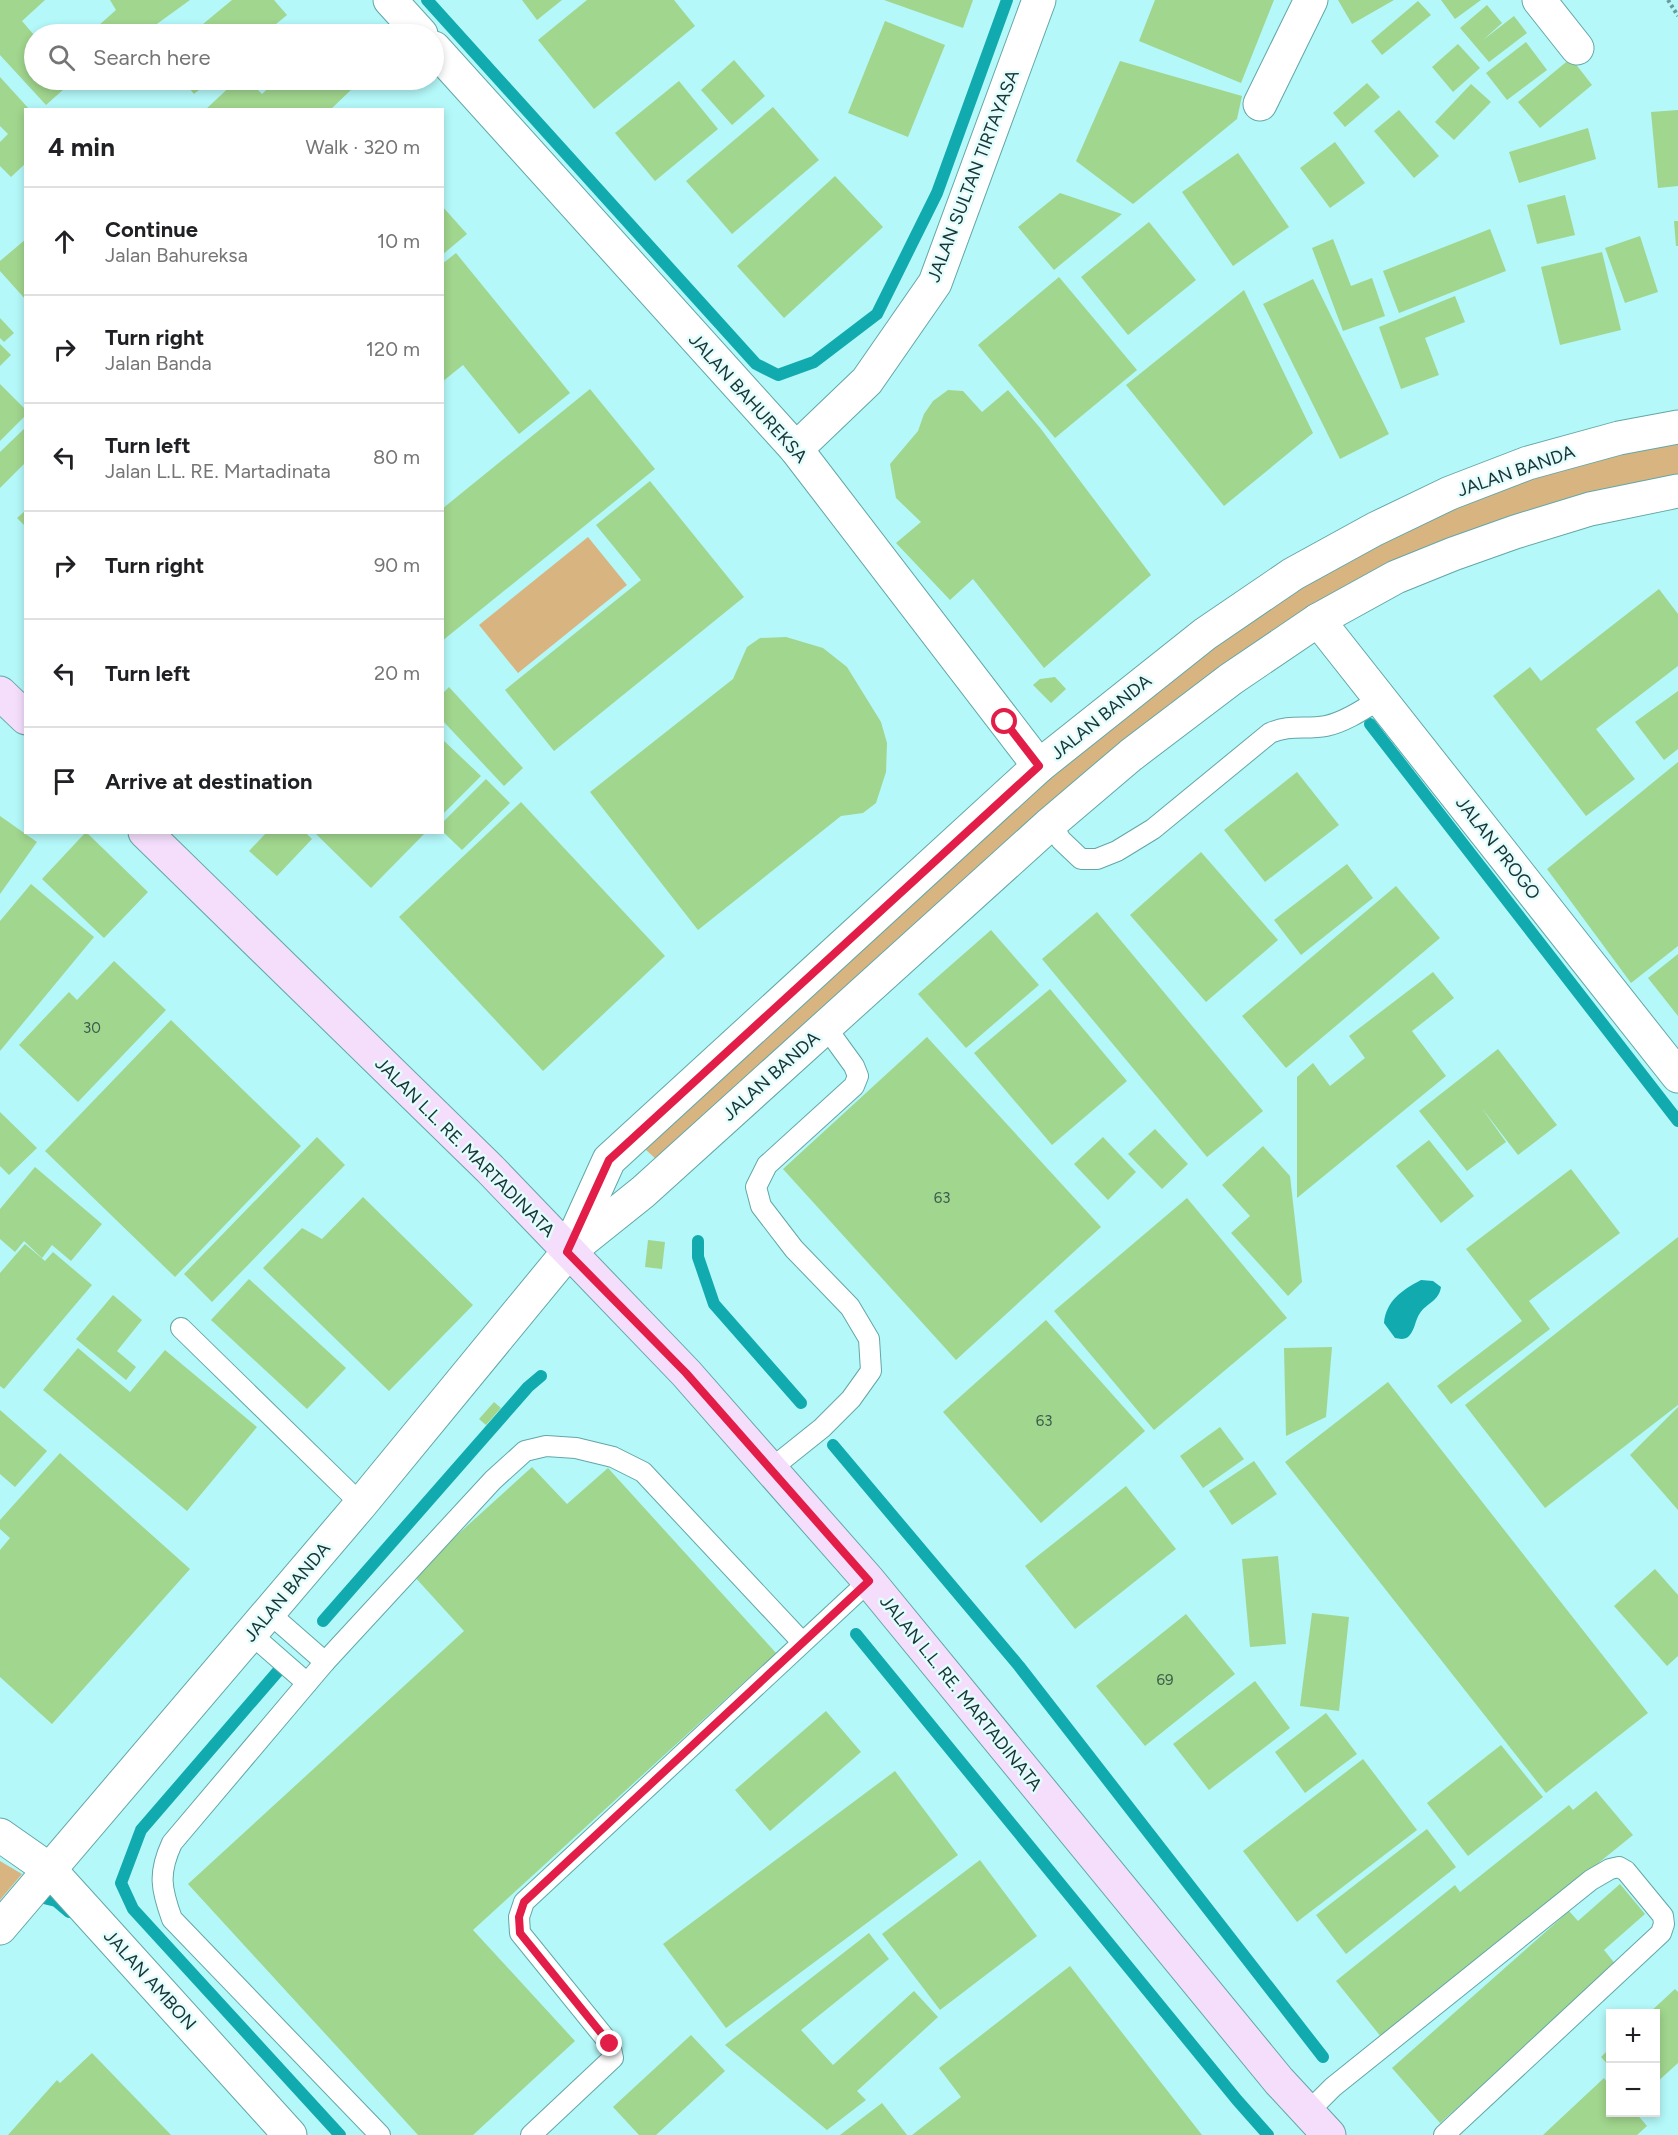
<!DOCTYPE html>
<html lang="en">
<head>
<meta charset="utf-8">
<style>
	body { margin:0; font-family:Figtree,sans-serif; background:#f2f2f2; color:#202124 }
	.controls { position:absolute; right:18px; bottom:18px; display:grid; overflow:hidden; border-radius:0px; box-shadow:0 3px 9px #0003 }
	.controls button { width:54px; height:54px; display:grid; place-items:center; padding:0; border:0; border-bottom:2px solid #e0e0e0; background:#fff; color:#202124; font:30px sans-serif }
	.stop { position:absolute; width:18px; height:18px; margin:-14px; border:4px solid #e11d48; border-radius:50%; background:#fff }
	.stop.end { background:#e11d48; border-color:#fff; box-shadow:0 2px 6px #0008 }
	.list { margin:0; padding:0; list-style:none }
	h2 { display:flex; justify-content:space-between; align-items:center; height:78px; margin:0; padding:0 24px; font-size:26px }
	h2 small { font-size:20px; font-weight:400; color:#757577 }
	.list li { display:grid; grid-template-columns:39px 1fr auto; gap:18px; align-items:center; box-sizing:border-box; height:108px; padding:0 24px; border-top:2px solid #e0e0e0 }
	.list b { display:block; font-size:22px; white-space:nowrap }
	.list p { margin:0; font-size:20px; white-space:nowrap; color:#757577 }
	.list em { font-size:20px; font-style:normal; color:#757577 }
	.icon { flex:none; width:33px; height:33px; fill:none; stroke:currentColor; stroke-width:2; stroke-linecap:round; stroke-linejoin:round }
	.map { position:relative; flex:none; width:1678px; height:2135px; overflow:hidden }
	.search { position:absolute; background:#fff; box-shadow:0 3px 9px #0003; left:24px; top:24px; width:420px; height:66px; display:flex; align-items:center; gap:15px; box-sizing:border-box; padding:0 21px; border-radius:33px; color:#757577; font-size:22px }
	.panel { position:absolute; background:#fff; box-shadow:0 3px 9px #0003; left:24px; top:108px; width:420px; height:726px; border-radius:0px }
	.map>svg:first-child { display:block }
	.green { fill:#d8b580 }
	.water { fill:#11aaae }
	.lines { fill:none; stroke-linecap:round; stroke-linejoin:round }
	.stream { stroke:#11aaae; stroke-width:12 }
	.building { fill:#a1d68e }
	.service-casing { stroke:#64a6a7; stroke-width:22 }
	.minor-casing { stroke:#64a6a7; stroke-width:35 }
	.tertiary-casing { stroke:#64a6a7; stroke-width:35 }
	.secondary-casing { stroke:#64a6a7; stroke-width:35 }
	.path { stroke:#699a9b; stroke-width:4; stroke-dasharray:3 3; stroke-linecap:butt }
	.service { stroke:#fff; stroke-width:20 }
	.minor { stroke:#fff; stroke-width:33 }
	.tertiary { stroke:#fff; stroke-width:33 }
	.secondary { stroke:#f4defc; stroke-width:33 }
	.route { stroke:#e11d48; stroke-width:8 }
	.labels { text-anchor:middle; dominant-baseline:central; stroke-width:5; stroke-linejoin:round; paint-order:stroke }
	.number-label { font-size:15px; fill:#3a5c4a }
	.street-label { font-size:18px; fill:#173334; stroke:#e3fdfd }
</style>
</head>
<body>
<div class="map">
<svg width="1678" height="2135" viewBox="0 0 1678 2135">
	<rect width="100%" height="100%" fill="#b4f8f9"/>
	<g class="green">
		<polygon points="1678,442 1678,477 1299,619 658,1161 645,1149 1059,762 1282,594 1376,539 1491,489 1583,463"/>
		<polygon points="588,537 627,585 518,673 479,625"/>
		<polygon points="0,1861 22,1874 0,1900"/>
	</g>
	<path class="water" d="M1421 1280 1433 1281 1441 1287C1439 1301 1427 1303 1420 1313 1415 1320 1415 1330 1409 1336 1405 1340 1400 1339 1395 1338L1384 1323C1386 1301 1402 1290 1421 1280Z"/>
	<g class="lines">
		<g class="stream">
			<polyline points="427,0 756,364 778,375 814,362 877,314 937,193 1007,0"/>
			<polyline points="1370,724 1678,1121"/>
			<polyline points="698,1241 698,1257 714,1304 801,1403"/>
			<polyline points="833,1445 1019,1666 1323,2057"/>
			<polyline points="323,1621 528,1387 541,1376"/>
			<polyline points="856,1634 1237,2100 1268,2135"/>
			<polyline points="279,1670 141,1830 121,1883 133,1909 340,2135"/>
			<polyline points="34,1904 40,1897 56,1901 69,1912"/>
		</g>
	</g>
	<g class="building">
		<polygon points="0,0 45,0 22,21 34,35 34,80 74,80 46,105 0,55"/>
		<polygon points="110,0 190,0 143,34 89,34 116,10"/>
		<polygon points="232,0 274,0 287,15 264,34 191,34"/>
		<polygon points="522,0 562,0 537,20"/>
		<polygon points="587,0 674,0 695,26 594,109 538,40"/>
		<polygon points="884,0 973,0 963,28"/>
		<polygon points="1155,0 1274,0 1241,83 1139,41"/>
		<polygon points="1338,0 1394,0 1352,24"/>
		<polygon points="1441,0 1481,0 1455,19"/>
		<polygon points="1418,1 1431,15 1382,55 1371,41"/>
		<polygon points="1487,5 1502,23 1483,40 1514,16 1527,33 1489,62 1460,28"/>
		<polygon points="885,21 945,45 908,137 848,113"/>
		<polygon points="1526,42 1547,70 1507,100 1486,73"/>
		<polygon points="1458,44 1480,68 1453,92 1432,67"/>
		<polygon points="1571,58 1592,85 1540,128 1518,102"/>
		<polygon points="734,60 765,96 732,125 701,90"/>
		<polygon points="1120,61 1242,96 1237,119 1133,204 1076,161"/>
		<polygon points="0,77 30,110 26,110 26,163 11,177 0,166 0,142 8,134 0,126"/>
		<polygon points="182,80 211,80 194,94"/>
		<polygon points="237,80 248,80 262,94 277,80 348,80 355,86 330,110 205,110"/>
		<polygon points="679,81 718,129 655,181 615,133"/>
		<polygon points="1367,83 1380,97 1345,127 1333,113"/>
		<polygon points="1471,84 1491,102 1454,140 1435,122"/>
		<polygon points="773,107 819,160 732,234 686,181"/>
		<polygon points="1399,110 1439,156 1414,178 1374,131"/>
		<polygon points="1678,110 1678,186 1658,188 1651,112"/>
		<polygon points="1588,128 1596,159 1519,183 1509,152"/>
		<polygon points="1335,142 1365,183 1330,208 1300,168"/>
		<polygon points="1238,153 1289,227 1233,266 1182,192"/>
		<polygon points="835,176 883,227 784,318 737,266"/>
		<polygon points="1060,193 1122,214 1054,270 1018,227"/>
		<polygon points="1565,195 1575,235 1537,244 1527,205"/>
		<polygon points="442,206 467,234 442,255"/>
		<polygon points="1674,221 1678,221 1678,246 1676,246"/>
		<polygon points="1149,222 1196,280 1128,335 1081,277"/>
		<polygon points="1490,229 1506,271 1399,313 1383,271"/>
		<polygon points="1640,236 1658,292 1625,303 1605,248"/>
		<polygon points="26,239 26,300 0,271 0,261"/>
		<polygon points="1333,239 1351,286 1372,278 1385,316 1343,331 1312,248"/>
		<polygon points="1602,252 1621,330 1560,345 1541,267"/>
		<polygon points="456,253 570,393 519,434 463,365 442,382 442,264"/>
		<polygon points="1059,277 1137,370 1055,438 978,345"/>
		<polygon points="1313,279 1389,434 1340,459 1263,304"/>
		<polygon points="1244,290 1313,433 1224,506 1126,385"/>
		<polygon points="1455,296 1465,322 1425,338 1439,375 1401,389 1379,327"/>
		<polygon points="0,318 14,333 4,342 0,338"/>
		<polygon points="0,344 11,355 0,366"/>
		<polygon points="0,384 26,410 26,415 0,441"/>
		<polygon points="590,389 655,469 442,641 442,509"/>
		<polygon points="948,390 963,391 982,412 1008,390 1041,429 1151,575 1044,668 973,579 950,600 896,543 921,522 896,498 890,464 918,431 924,414 933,401"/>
		<polygon points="26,427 26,462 0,488 0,452"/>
		<polygon points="650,481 744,597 554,751 505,690 641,580 596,525"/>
		<polygon points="26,510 26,527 17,518"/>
		<polygon points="1659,589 1678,614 1678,666 1596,729 1635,779 1586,816 1493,696 1530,667 1541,681"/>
		<polygon points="786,637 823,648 847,667 881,722 887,743 886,772 876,803 863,813 841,816 698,930 590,792 733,679 747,647 760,638"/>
		<polygon points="1055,677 1066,689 1051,703 1033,685 1040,679"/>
		<polygon points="449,687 523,768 504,786 442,720 442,694"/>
		<polygon points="1678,691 1678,749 1664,760 1635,722"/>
		<polygon points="442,739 481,776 442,815"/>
		<polygon points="1678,762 1678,946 1631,983 1547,869"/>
		<polygon points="1297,772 1339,825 1265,882 1224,830"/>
		<polygon points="486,779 510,803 462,850 442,831 442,823"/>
		<polygon points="521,802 665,956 543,1071 399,917"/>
		<polygon points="0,816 37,842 0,894"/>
		<polygon points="86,832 148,892 104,938 42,879"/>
		<polygon points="267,832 305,832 312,839 277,876 249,851"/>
		<polygon points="318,832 426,832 371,888 316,834"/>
		<polygon points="1201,852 1278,940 1206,1002 1130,915"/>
		<polygon points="1347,864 1373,898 1301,955 1274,920"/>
		<polygon points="31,884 94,937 0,1051 0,921"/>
		<polygon points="1396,886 1440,938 1286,1068 1242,1016"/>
		<polygon points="1097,912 1263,1111 1207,1157 1042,959"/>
		<polygon points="991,930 1039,985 966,1048 918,994"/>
		<polygon points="1678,954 1678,1016 1648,978"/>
		<polygon points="114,961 166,1010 78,1102 19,1045 69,992 77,1000"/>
		<polygon points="1433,972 1454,998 1412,1031 1446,1076 1297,1198 1297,1077 1313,1063 1330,1086 1365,1058 1349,1036"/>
		<polygon points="1050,989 1127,1081 1052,1145 974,1053"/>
		<polygon points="171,1020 301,1146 175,1277 45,1151"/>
		<polygon points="927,1037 1101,1227 956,1360 783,1169"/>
		<polygon points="1498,1049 1557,1125 1518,1155 1481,1107 1506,1142 1467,1171 1419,1111"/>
		<polygon points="0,1112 37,1148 9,1175 0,1166"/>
		<polygon points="1155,1129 1188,1164 1162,1189 1128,1154"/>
		<polygon points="317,1137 345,1165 212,1302 184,1274"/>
		<polygon points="1103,1137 1136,1172 1108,1200 1074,1164"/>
		<polygon points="1429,1140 1474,1196 1441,1223 1396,1166"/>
		<polygon points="1263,1146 1290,1176 1302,1282 1288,1296 1231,1233 1250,1216 1222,1185"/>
		<polygon points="35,1167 102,1224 71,1261 52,1245 42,1258 24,1241 15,1252 0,1239 0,1209"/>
		<polygon points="1571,1169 1620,1233 1529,1301 1550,1329 1451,1404 1437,1386 1522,1321 1466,1249"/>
		<polygon points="363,1197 473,1305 389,1391 263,1268 302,1228 322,1239"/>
		<polygon points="1187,1198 1287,1318 1154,1430 1054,1311"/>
		<polygon points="1678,1237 1678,1405 1545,1508 1465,1405"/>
		<polygon points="648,1240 665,1242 662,1269 645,1267"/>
		<polygon points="25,1244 45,1261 53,1252 92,1285 4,1389 0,1386 0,1273"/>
		<polygon points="249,1279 346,1368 307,1409 211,1320"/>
		<polygon points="113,1295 142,1320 117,1351 136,1367 126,1380 76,1339"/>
		<polygon points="1046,1320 1145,1431 1041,1523 943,1412"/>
		<polygon points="1332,1347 1326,1417 1286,1436 1284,1348"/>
		<polygon points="78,1348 130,1392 165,1350 257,1427 187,1511 43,1390"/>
		<polygon points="1388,1382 1648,1713 1546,1793 1285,1462"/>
		<polygon points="494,1402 501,1408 486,1425 479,1419"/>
		<polygon points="1678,1407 1678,1510 1630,1455"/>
		<polygon points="0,1410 47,1451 15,1487 0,1474"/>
		<polygon points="1220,1427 1244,1459 1203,1488 1180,1456"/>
		<polygon points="60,1453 190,1569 52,1724 0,1677 0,1550 10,1538 0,1529 0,1520"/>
		<polygon points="1254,1461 1277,1494 1232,1525 1209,1491"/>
		<polygon points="532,1467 567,1504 608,1468 776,1653 473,1930 575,2041 473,2135 418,2135 188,1884 464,1631 413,1575"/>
		<polygon points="1126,1486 1176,1549 1075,1629 1025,1566"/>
		<polygon points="1278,1556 1286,1644 1250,1647 1242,1559"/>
		<polygon points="1655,1569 1678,1595 1678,1656 1667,1666 1614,1606"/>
		<polygon points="1312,1613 1349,1617 1339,1711 1300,1706"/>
		<polygon points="1186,1614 1235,1674 1145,1746 1096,1686"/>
		<polygon points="1255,1681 1290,1728 1209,1790 1173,1744"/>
		<polygon points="826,1711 861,1752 770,1831 735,1790"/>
		<polygon points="1326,1713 1357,1754 1305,1793 1275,1752"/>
		<polygon points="1501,1745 1543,1797 1468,1856 1427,1803"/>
		<polygon points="1363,1759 1417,1830 1297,1922 1243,1851"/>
		<polygon points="895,1771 958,1855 726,2028 663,1944"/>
		<polygon points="1596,1791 1633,1835 1382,2038 1336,1981 1455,1885 1460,1892 1569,1805 1573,1810"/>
		<polygon points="1427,1829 1456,1867 1346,1954 1316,1915"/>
		<polygon points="980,1860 1037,1936 940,2010 882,1934"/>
		<polygon points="1620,1884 1645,1914 1604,1950 1617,1966 1440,2123 1392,2068 1569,1911 1578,1921"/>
		<polygon points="869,1933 889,1959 801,2030 833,2065 914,1991 938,2017 857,2091 866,2100 827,2130 725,2045"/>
		<polygon points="1070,1966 1202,2135 912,2135 961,2097 939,2068"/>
		<polygon points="1675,1989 1678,1992 1678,2063 1656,2083 1656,2014 1648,2014"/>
		<polygon points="691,2035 725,2071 656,2135 639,2135 613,2107"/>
		<polygon points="1610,2048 1610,2067 1601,2057"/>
		<polygon points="92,2053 171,2135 8,2135 57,2080 60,2083"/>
		<polygon points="1604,2078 1610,2086 1610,2112 1635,2112 1647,2126 1637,2135 1543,2135"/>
		<polygon points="882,2103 907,2135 840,2135"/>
	</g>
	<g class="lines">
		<defs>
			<g id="service">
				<path d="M1051 823 1061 840 1081 859H1097L1117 851 1153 829 1270 733C1290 724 1306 730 1326 726 1345 722 1364 709 1380 699"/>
				<polyline points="181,1328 361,1504"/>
				<polyline points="772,1468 822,1428 851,1399 871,1371 869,1339 850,1307 794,1249 761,1206 756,1187 767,1165 854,1086 858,1076 854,1066 825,1026"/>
				<polyline points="269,1613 325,1662"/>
				<polyline points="251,1634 307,1683"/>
				<polyline points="1308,2112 1333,2087 1591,1880 1610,1869 1619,1867 1626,1871 1663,1916 1664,1924 1661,1933 1444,2135"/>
				<path d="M380 2135 172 1919C161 1889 158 1873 172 1843L325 1662 493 1480 525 1451 546 1446 576 1448 613 1457 643 1472 802 1642"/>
				<polyline points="531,2135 613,2058 610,2044 520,1933 519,1917 524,1902 869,1581"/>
			</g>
			<g id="minor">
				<polyline points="1539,0 1577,48"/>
				<polyline points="1260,104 1311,0"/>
				<polyline points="1318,620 1678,1076"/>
			</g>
			<g id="tertiary">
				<polyline points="390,0 421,34"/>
				<polyline points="434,48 796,449 1039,766"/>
				<polyline points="796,449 867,381 935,283 1039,0"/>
				<polyline points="570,1246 609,1160 1039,766 1205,634 1293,574 1375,529 1450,493 1528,463 1619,438 1678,427"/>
				<polyline points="0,1835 50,1870 290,2135"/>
				<polyline points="0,1928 361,1504 568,1252 643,1192 1051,823 1131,755 1231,679 1318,620 1396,577 1453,554 1515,532 1590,509 1678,491"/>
			</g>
			<g id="secondary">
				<polyline points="0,693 26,718"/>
				<polyline points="145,832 490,1169 686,1373 869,1581 1279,2081 1329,2135"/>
			</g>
		</defs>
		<use href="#service" class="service-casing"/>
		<use href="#minor" class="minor-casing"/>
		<use href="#tertiary" class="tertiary-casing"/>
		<use href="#secondary" class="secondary-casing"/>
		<polyline class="path" points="1668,0 1678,16"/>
		<use href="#service" class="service"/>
		<use href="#minor" class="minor"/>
		<use href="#tertiary" class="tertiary"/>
		<use href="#secondary" class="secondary"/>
	</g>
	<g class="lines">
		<polyline class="route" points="610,2044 520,1933 519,1917 524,1902 869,1581 686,1373 567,1252 609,1160 1039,766 1005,722"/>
	</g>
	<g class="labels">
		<g class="number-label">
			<text x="92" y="1028">30</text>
			<text x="942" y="1198">63</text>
			<text x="1044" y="1421">63</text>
			<text x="1165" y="1680">69</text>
		</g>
		<g class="street-label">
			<text transform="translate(973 176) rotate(-69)">JALAN SULTAN TIRTAYASA</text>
			<text transform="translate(748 398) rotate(48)">JALAN BAHUREKSA</text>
			<text transform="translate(1516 471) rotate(-19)">JALAN BANDA</text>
			<text transform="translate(1101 717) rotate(-39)">JALAN BANDA</text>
			<text transform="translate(1498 848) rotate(52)">JALAN PROGO</text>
			<text transform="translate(771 1076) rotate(-42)">JALAN BANDA</text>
			<text transform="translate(465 1147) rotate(45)">JALAN L.L. RE. MARTADINATA</text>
			<text transform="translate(287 1592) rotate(-50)">JALAN BANDA</text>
			<text transform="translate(961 1693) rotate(51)">JALAN L.L. RE. MARTADINATA</text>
			<text transform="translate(150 1980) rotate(48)">JALAN AMBON</text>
		</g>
	</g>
</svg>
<div class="controls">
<button>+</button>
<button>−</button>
</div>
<div class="stop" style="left:1005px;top:722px"></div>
<div class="stop end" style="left:610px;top:2044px"></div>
<div class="search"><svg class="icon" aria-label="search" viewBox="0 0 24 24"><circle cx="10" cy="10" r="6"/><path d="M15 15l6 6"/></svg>Search here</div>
<section class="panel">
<h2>4 min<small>Walk · 320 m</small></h2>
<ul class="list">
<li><svg class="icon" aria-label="ahead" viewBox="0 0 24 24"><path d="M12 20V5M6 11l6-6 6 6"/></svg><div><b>Continue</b><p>Jalan Bahureksa</p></div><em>10 m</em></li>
<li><svg class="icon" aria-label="right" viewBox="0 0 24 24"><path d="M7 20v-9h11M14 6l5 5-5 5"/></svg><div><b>Turn right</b><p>Jalan Banda</p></div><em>120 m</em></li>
<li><svg class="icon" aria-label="left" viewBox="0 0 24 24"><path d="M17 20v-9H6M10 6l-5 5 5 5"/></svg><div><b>Turn left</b><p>Jalan L.L. RE. Martadinata</p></div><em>80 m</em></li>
<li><svg class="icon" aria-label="right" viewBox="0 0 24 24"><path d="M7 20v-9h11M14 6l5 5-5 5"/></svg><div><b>Turn right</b></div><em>90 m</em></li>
<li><svg class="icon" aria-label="left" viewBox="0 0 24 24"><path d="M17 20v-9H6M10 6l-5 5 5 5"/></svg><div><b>Turn left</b></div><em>20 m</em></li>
<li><svg class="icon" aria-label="arrive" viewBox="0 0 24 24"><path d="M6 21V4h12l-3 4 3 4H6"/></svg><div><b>Arrive at destination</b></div></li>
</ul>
</section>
</div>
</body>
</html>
